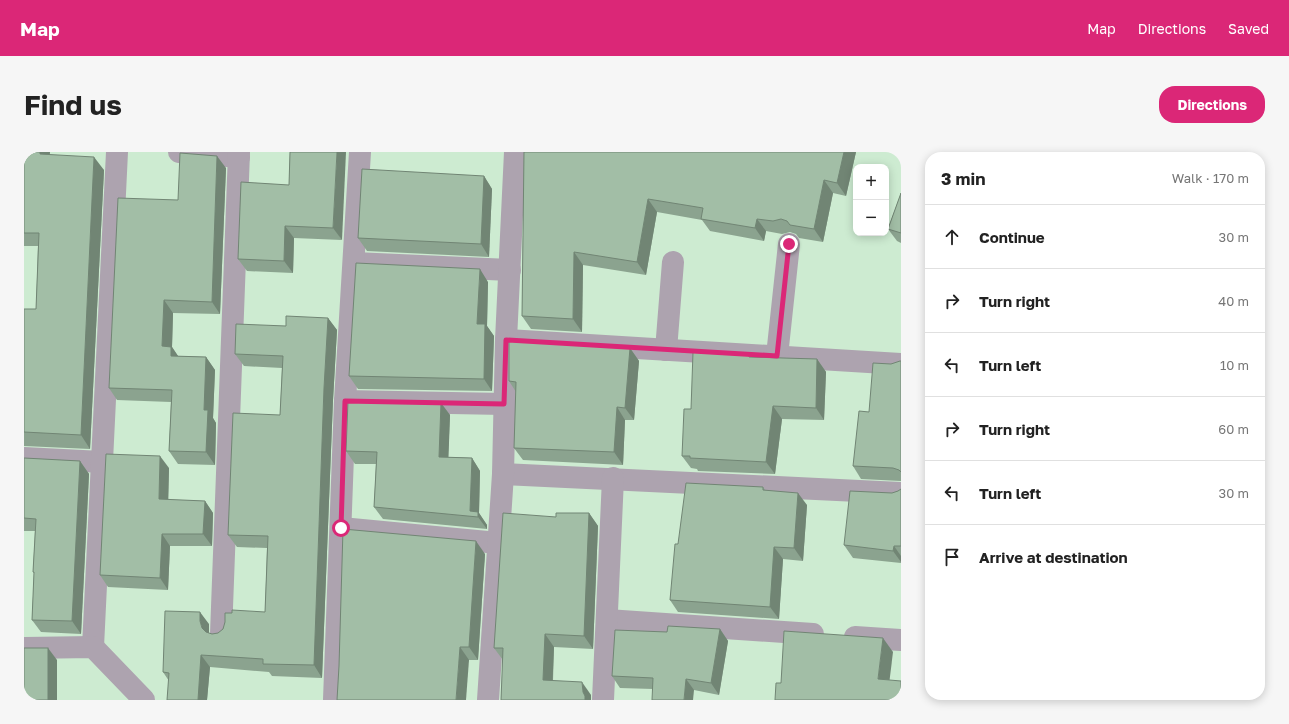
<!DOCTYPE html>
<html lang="en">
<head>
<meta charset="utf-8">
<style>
	body { margin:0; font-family:"Golos Text",sans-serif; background:#f6f6f6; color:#222 }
	.controls { position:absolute; right:12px; top:12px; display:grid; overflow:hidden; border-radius:8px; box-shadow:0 2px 10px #0003 }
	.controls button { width:36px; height:36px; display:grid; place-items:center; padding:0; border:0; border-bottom:1px solid #e0e0e0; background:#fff; color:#222; font:20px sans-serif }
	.stop { position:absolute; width:12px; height:12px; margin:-9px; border:3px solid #db2777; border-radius:50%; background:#fff }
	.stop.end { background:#db2777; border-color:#fff; box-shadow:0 1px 4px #0008 }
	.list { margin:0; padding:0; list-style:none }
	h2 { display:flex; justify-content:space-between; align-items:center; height:52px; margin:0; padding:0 16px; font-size:17px }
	h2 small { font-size:13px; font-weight:400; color:#767676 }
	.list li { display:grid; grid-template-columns:26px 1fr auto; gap:12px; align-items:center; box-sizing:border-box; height:64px; padding:0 16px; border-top:1px solid #e0e0e0 }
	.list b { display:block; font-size:15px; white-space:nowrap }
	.list em { font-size:13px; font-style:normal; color:#767676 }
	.icon { flex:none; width:22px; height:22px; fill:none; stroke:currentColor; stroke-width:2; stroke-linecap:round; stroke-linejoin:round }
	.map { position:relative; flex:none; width:877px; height:548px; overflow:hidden; border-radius:16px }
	header { display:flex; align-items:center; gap:24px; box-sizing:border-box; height:56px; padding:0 20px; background:#db2777; color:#fff }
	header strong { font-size:19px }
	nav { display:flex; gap:22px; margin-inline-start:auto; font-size:14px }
	.intro { display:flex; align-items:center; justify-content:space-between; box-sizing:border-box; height:96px; padding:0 24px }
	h1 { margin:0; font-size:28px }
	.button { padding:10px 18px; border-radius:16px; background:#db2777; color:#fff; font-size:14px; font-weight:700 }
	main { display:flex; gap:24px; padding:0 24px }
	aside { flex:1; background:#fff; border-radius:16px; box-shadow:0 2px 10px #0003 }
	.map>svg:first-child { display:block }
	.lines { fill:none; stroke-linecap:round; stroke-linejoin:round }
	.minor { stroke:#ada3af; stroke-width:22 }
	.wall { fill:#8ba38f }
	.shaded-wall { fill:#718574 }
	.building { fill:#a2bea6; stroke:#718574 }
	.route { stroke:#db2777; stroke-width:5 }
</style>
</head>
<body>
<header>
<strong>Map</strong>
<nav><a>Map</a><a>Directions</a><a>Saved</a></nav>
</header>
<div class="intro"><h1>Find us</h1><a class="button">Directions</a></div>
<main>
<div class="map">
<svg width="877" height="548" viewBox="0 0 877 548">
	<rect width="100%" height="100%" fill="#cdebd1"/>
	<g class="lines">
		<g class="minor">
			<polyline points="155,0 215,5"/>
			<polyline points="330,111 486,118"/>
			<polyline points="482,188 877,212"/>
			<polyline points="642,198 649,110"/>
			<polyline points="753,204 765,92"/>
			<polyline points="321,249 480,252"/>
			<polyline points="0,306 78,310"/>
			<polyline points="479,322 877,341"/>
			<polyline points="317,376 474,391"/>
			<polyline points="583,468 789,482"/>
			<polyline points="197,482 215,0"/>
			<polyline points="831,485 877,488"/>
			<polyline points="69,495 93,0"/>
			<polyline points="0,496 69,495 120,548"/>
			<polyline points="310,548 321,249 336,0"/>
			<polyline points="464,548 479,322 482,188 491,0"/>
			<polyline points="579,548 589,326"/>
		</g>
	</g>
	<g class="wall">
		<polygon points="0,0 26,3 80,18 66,297 0,294 0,157 12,157 14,94 0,94"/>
		<polygon points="266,0 318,88 270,86 269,121 223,119 214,107 265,33"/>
		<polygon points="500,0 832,0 822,44 809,41 799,90 775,86 772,82 766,80 758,82 742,79 740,89 686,79 678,68 633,60 622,123 559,113 558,180 507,177 498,164"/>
		<polygon points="202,16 196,162 149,161 148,195 154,204 182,205 191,218 189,266 192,271 191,313 154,312 145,299 147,250 93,248 85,236 154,48"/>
		<polygon points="460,24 468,37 465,105 343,99 334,86"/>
		<polygon points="877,41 877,91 873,89 864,77"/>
		<polygon points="464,130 463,174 470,184 468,239 334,237 325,224"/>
		<polygon points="304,166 313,178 309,248 298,526 248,524 245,520 186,515 183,548 143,548 145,529 139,520 185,472 185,481 188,482 194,481 241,460 243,396 213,395 204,383 256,263 258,216 220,214 211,202 262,174"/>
		<polygon points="606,196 615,209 610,268 601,268 599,313 499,308 490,296 492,240 485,229"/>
		<polygon points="725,203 726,205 793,207 802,220 800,268 758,267 751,322 674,319 673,317 667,316 658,304 667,257"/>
		<polygon points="877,209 877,329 837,327 829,314 867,212"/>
		<polygon points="417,251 426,263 424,305 448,306 456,319 455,361 463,373 463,377 359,367 350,355 352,312 331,312 322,299"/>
		<polygon points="0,306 56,309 65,322 57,482 17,480 8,468 10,421 9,420 11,379 0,379"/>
		<polygon points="145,316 144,348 181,349 189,361 188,394 146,394 144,438 84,435 76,423"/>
		<polygon points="739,335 741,338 783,353 779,409 759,407 755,467 654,460 646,448 654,392"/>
		<polygon points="877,337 877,411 829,406 820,393 868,341 874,339"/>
		<polygon points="565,361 574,374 569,497 530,495 529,529 567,543 567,548 477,548 479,508 470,496 532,365"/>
		<polygon points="461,402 454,508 445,508 313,548"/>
		<polygon points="696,477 704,489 695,543 670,538 629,537 596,536 588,524 643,480"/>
	</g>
	<g class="shaded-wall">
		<polygon points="16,0 26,0 25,16 16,2"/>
		<polygon points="313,0 322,0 318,88 309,76"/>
		<polygon points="820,0 832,0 822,44 813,31"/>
		<polygon points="193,4 202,16 196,162 188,150"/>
		<polygon points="70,5 80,18 66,297 57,283"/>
		<polygon points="460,24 468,37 465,105 457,92"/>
		<polygon points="800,28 809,41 799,90 790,77"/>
		<polygon points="624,47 633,60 622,123 613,110"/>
		<polygon points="733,67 742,79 740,89 731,76"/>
		<polygon points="261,74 270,86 269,121 260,109"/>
		<polygon points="550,100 559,113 558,180 549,167"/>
		<polygon points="456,117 464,130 463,174 470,184 468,239 460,227 453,172"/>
		<polygon points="140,148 149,161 148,195 156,207 147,207 138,194"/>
		<polygon points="304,166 313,178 309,248 298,526 290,513 300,236"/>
		<polygon points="606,196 615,209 610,268 601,256"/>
		<polygon points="182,205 191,218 189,266 192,271 191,313 182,300 180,258"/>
		<polygon points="793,207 802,220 800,268 792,256"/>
		<polygon points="417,251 426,263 424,318 415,305"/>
		<polygon points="749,254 758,267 751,322 742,310"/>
		<polygon points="593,255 601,268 599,313 590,300"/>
		<polygon points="136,304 145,316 144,360 135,347"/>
		<polygon points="448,306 456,319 455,361 463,373 463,377 454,365 446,359"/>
		<polygon points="56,309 65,322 57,482 48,469"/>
		<polygon points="774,341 783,353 779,409 770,396"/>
		<polygon points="181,349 189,361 188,394 179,382"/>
		<polygon points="565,361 574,374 569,497 560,484"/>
		<polygon points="138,382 146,394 144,438 136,426"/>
		<polygon points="452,389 461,402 454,508 445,495"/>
		<polygon points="870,394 877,404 877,410 869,399"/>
		<polygon points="750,395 759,407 755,467 746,455"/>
		<polygon points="176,460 185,472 185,482 186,488 178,476 176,469"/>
		<polygon points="696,477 704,489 695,543 687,531"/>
		<polygon points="521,482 530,495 528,542 519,528"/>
		<polygon points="859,486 869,500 864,541 854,527"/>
		<polygon points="436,495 445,508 442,548 432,548"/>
		<polygon points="24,496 33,508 33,548 24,548"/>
		<polygon points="177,503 186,515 183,548 174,548"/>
		<polygon points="662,527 670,538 669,548 660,548"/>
		<polygon points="558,530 567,543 567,548 561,548 559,540"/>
	</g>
	<g class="building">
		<polygon points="0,0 16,0 16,2 70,5 57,283 0,280 0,157 12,157 15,81 0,81"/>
		<polygon points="266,0 313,0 309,76 261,74 260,109 214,107 217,30 265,33"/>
		<polygon points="500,0 820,0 813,31 800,28 790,77 766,73 763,69 757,67 749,69 733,67 731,76 677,67 679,56 624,47 613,110 550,100 549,167 498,164"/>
		<polygon points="156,1 193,4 188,150 140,148 138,194 147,195 147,204 182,205 180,258 184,258 182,300 145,299 148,238 85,236 94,46 154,48"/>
		<polygon points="338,17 460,24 457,92 334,86"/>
		<polygon points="877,41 877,81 864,77"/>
		<polygon points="332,111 456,117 453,172 461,172 460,227 325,224"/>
		<polygon points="262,164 304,166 300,236 290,513 239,512 239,507 177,503 174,548 143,548 145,521 139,520 141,459 176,460 176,469 178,476 182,480 188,482 194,481 199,477 201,470 201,461 208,461 208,458 241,460 244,384 204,383 209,261 256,263 259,204 211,202 212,172 262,174"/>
		<polygon points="485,189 606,196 601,256 593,255 590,300 490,296 492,230 485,229"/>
		<polygon points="669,200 725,203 725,205 793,207 792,256 749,254 742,310 666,306 666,304 658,304 660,257 667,257"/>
		<polygon points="876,209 877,209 877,320 875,318 869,316 829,314 835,259 845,260 849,211 867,212"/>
		<polygon points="324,249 417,251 415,305 448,306 446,359 454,360 454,365 350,355 353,300 322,299"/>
		<polygon points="82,302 136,304 135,347 181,349 179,382 138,382 136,426 76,423"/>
		<polygon points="0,306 56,309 48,469 8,468 10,420 9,420 12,367 0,366"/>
		<polygon points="662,331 739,335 739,338 774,341 770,396 750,395 746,455 646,448 651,392 654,392"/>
		<polygon points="877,337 877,394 870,394 869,399 820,393 826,339 868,341 874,339"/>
		<polygon points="479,361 532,365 532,361 565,361 560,484 521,482 519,528 558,530 559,540 561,544 561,548 477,548 479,496 470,496"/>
		<polygon points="319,377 452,389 445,495 436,495 432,548 313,548 315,514"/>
		<polygon points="644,474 696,477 687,531 662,527 660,548 628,548 629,526 588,524 591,478 643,480"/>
		<polygon points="760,479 859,486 854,527 877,529 877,548 751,548 752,531 757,531"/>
		<rect x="0" y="496" width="24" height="52"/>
	</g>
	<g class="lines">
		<polyline class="route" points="317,376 321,249 480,252 482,188 753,204 765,92"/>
	</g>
</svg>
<div class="controls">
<button>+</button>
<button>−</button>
</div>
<div class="stop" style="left:317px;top:376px"></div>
<div class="stop end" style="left:765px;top:92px"></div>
</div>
<aside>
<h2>3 min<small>Walk · 170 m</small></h2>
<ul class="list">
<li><svg class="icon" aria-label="ahead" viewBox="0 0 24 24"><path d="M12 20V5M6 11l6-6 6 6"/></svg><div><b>Continue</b></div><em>30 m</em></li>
<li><svg class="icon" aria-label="right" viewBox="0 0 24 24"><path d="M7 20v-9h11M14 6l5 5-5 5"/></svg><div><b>Turn right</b></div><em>40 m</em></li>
<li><svg class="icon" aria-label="left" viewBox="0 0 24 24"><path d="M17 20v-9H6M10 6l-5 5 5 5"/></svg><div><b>Turn left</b></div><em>10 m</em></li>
<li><svg class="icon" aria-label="right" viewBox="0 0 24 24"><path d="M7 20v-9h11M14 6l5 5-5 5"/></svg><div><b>Turn right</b></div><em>60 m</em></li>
<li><svg class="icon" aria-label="left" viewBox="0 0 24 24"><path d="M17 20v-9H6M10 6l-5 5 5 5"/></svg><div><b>Turn left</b></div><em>30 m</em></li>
<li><svg class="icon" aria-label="arrive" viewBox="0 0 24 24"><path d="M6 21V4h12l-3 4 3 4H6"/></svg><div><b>Arrive at destination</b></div></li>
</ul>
</aside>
</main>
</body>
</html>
